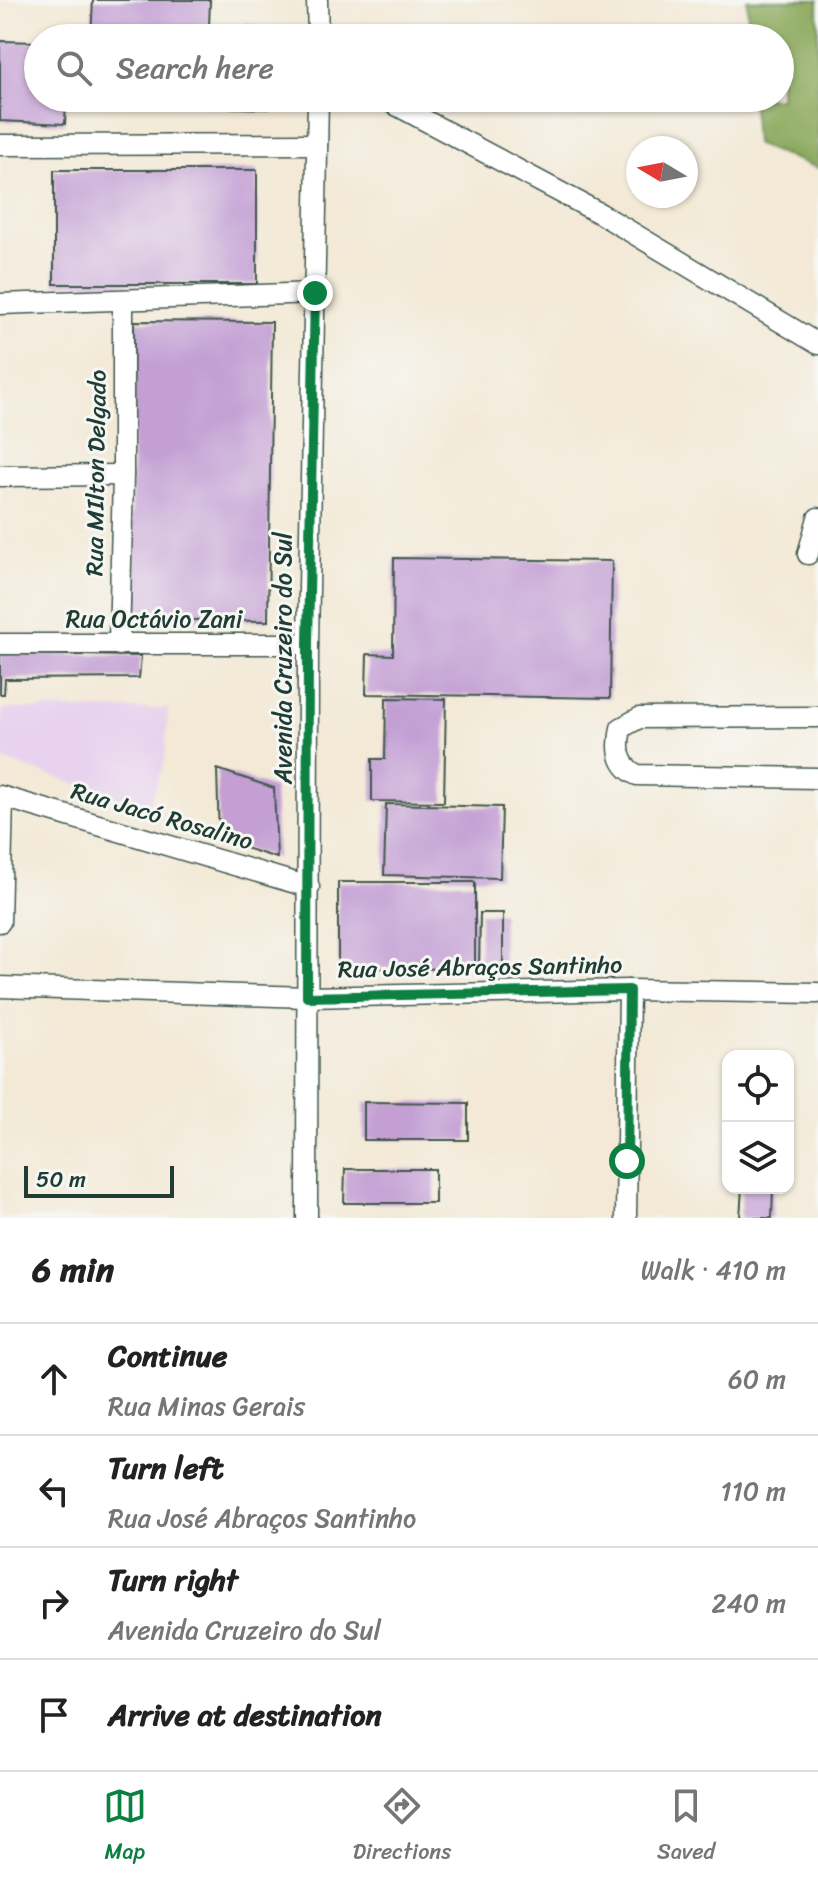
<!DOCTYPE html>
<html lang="en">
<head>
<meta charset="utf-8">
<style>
	body { margin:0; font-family:Sriracha,sans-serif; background:#f2f2f2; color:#222 }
	.controls { position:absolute; right:24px; bottom:24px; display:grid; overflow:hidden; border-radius:16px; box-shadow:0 2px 6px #0004 }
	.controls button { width:72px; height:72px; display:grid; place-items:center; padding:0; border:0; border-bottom:2px solid #e0e0e0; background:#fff; color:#222; font:40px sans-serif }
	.compass { position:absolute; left:626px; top:136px; width:72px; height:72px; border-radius:50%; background:#fff; box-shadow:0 2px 6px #0004; rotate:280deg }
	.scale { position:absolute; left:24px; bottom:20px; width:150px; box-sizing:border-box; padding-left:8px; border:4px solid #1f3d34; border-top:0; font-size:22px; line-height:28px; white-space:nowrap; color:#1f3d34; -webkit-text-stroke:6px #f6f6f2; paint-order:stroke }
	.stop { position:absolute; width:24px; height:24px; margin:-18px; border:6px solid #0b8043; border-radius:50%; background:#fff }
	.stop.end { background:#0b8043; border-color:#fff; box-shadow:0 2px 8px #0008 }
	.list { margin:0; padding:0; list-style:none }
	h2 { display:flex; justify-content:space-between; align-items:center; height:104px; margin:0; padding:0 32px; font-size:34px }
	h2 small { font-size:26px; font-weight:400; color:#767676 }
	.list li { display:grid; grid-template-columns:52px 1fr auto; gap:24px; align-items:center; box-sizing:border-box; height:112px; padding:0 32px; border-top:2px solid #e0e0e0 }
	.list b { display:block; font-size:30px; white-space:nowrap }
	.list p { margin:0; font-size:26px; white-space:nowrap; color:#767676 }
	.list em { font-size:26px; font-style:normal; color:#767676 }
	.icon { flex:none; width:44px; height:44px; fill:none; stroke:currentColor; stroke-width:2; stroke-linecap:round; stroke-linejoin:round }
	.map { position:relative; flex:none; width:818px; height:1218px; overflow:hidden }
	.search { position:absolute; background:#fff; box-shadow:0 2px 6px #0004; left:24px; right:24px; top:24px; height:88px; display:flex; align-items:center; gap:20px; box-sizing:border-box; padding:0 28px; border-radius:44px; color:#767676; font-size:30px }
	.sheet { height:552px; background:#fff }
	nav { display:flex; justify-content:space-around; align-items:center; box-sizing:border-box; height:112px; border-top:2px solid #e0e0e0; background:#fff; font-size:22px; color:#767676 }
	nav a { display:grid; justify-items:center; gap:4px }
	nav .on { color:#0b8043 }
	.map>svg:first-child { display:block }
	.built { fill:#e8d2ee }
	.forest { fill:#8aa85c; stroke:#547248; stroke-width:2 }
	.building { fill:#c39fd4 }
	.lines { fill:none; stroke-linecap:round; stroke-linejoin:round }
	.minor-casing { stroke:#3f574c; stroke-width:23 }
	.minor { stroke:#fff; stroke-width:20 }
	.route { stroke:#0b8043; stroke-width:10 }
	.labels { text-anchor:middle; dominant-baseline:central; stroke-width:6; stroke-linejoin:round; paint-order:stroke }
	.street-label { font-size:24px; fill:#1f3d34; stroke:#f6f6f2 }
</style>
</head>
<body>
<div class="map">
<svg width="818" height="1218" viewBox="0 0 818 1218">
	<rect width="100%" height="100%" fill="#f6f6f2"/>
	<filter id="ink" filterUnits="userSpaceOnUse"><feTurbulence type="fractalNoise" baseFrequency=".0125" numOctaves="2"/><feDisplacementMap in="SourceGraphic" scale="16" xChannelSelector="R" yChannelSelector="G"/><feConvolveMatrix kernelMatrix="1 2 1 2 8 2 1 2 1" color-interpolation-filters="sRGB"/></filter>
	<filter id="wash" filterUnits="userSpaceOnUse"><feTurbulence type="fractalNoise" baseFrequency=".006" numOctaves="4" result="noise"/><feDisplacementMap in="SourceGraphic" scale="32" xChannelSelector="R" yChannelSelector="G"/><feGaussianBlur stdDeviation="1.8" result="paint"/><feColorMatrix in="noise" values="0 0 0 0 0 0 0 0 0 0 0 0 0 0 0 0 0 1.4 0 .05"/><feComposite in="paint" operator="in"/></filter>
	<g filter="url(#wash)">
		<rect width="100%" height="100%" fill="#f3e9d6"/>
		<polygon class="built" points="2,709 168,709 165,760 148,807 0,759"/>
		<polygon class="forest" points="747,0 818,0 818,168 755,144 752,98 780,98 780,38 749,38"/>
		<g id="blocks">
			<g class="building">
				<polygon points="93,0 210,0 209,26 286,29 286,38 91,38"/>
				<polygon points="0,41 38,42 38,98 66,98 65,124 0,121"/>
				<polygon points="206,98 270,98 269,109 206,107"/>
				<rect x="54" y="170" width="203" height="114"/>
				<polygon points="134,321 272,322 268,621 130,619"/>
				<polygon points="394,558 612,561 610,698 366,694 367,654 393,655"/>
				<polygon points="0,654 141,656 139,678 5,679 4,694 0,694"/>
				<polygon points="386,698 446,699 444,802 372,801 372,759 385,759"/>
				<polygon points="217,769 274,788 277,858 219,840"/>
				<polygon points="386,804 502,807 500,878 384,875"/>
				<polygon points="338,882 475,882 475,969 338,968"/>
				<polygon points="480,913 503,913 503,968 479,968"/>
				<polygon points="364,1102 468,1103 468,1140 364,1140"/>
				<polygon points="345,1169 435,1169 435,1203 344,1203"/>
				<polygon points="742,1188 773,1188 772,1218 740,1218"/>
			</g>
		</g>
	</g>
	<g filter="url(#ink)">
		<use href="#blocks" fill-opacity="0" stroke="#3f574c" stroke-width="2"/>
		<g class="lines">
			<defs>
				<g id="minor">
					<polyline points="317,0 318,38"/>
					<polyline points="383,98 601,214 818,344"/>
					<polyline points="0,145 317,144"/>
					<polyline points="0,304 315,293"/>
					<polyline points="0,476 123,475"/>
					<polyline points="808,554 818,518"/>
					<polyline points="0,644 308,644"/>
					<polyline points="119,645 123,475 123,301"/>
					<path d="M818 717 639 718 621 728C617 748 617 765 637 775L818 778"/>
					<polyline points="0,796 309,887"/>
					<polyline points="0,922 3,797"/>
					<polyline points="0,987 307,997 629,990 818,993"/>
					<polyline points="307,1218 308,644 318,98"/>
					<polyline points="626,1218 629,990"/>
				</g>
			</defs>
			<use href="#minor" class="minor-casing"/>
			<use href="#minor" class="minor"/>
		</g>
	</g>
	<g class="lines" filter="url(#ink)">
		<polyline class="route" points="315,293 308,644 307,997 629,990 627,1161"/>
	</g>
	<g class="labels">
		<g class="street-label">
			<text transform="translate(96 473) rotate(-89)">Rua MIlton Delgado</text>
			<text x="154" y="619">Rua Octávio Zani</text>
			<text transform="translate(283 658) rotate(-90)">Avenida Cruzeiro do Sul</text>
			<text transform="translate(162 816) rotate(16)">Rua Jacó Rosalino</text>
			<text transform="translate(480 967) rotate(-1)">Rua José Abraços Santinho</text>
		</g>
	</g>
</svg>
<div class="controls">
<button><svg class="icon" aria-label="locate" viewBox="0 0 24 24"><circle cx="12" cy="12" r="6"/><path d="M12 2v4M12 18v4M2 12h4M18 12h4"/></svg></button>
<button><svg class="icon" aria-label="layers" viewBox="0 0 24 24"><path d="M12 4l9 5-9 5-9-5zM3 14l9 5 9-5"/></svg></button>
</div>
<svg class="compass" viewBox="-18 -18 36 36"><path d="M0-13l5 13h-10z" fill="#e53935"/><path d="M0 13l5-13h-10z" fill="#767676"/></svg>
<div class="scale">50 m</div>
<div class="stop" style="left:627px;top:1161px"></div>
<div class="stop end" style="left:315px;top:293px"></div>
<div class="search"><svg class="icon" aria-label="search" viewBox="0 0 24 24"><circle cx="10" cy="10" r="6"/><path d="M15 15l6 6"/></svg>Search here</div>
</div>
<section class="sheet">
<h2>6 min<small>Walk · 410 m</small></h2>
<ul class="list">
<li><svg class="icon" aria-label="ahead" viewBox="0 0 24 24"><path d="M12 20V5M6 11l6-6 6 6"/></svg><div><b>Continue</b><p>Rua Minas Gerais</p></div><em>60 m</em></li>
<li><svg class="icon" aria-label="left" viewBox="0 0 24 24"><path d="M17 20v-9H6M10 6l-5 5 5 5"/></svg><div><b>Turn left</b><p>Rua José Abraços Santinho</p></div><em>110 m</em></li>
<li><svg class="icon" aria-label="right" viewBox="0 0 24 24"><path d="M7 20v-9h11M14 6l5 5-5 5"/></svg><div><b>Turn right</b><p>Avenida Cruzeiro do Sul</p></div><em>240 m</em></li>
<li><svg class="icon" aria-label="arrive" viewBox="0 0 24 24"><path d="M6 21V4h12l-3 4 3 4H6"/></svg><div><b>Arrive at destination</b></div></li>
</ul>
</section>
<nav>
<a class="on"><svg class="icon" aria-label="map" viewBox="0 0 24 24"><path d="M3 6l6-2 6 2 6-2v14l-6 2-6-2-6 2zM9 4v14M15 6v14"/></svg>Map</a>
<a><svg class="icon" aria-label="directions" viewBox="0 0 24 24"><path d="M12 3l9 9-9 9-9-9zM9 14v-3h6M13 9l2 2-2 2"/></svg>Directions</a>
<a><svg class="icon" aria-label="saved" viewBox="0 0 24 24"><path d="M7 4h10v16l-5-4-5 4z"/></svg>Saved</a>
</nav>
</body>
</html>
